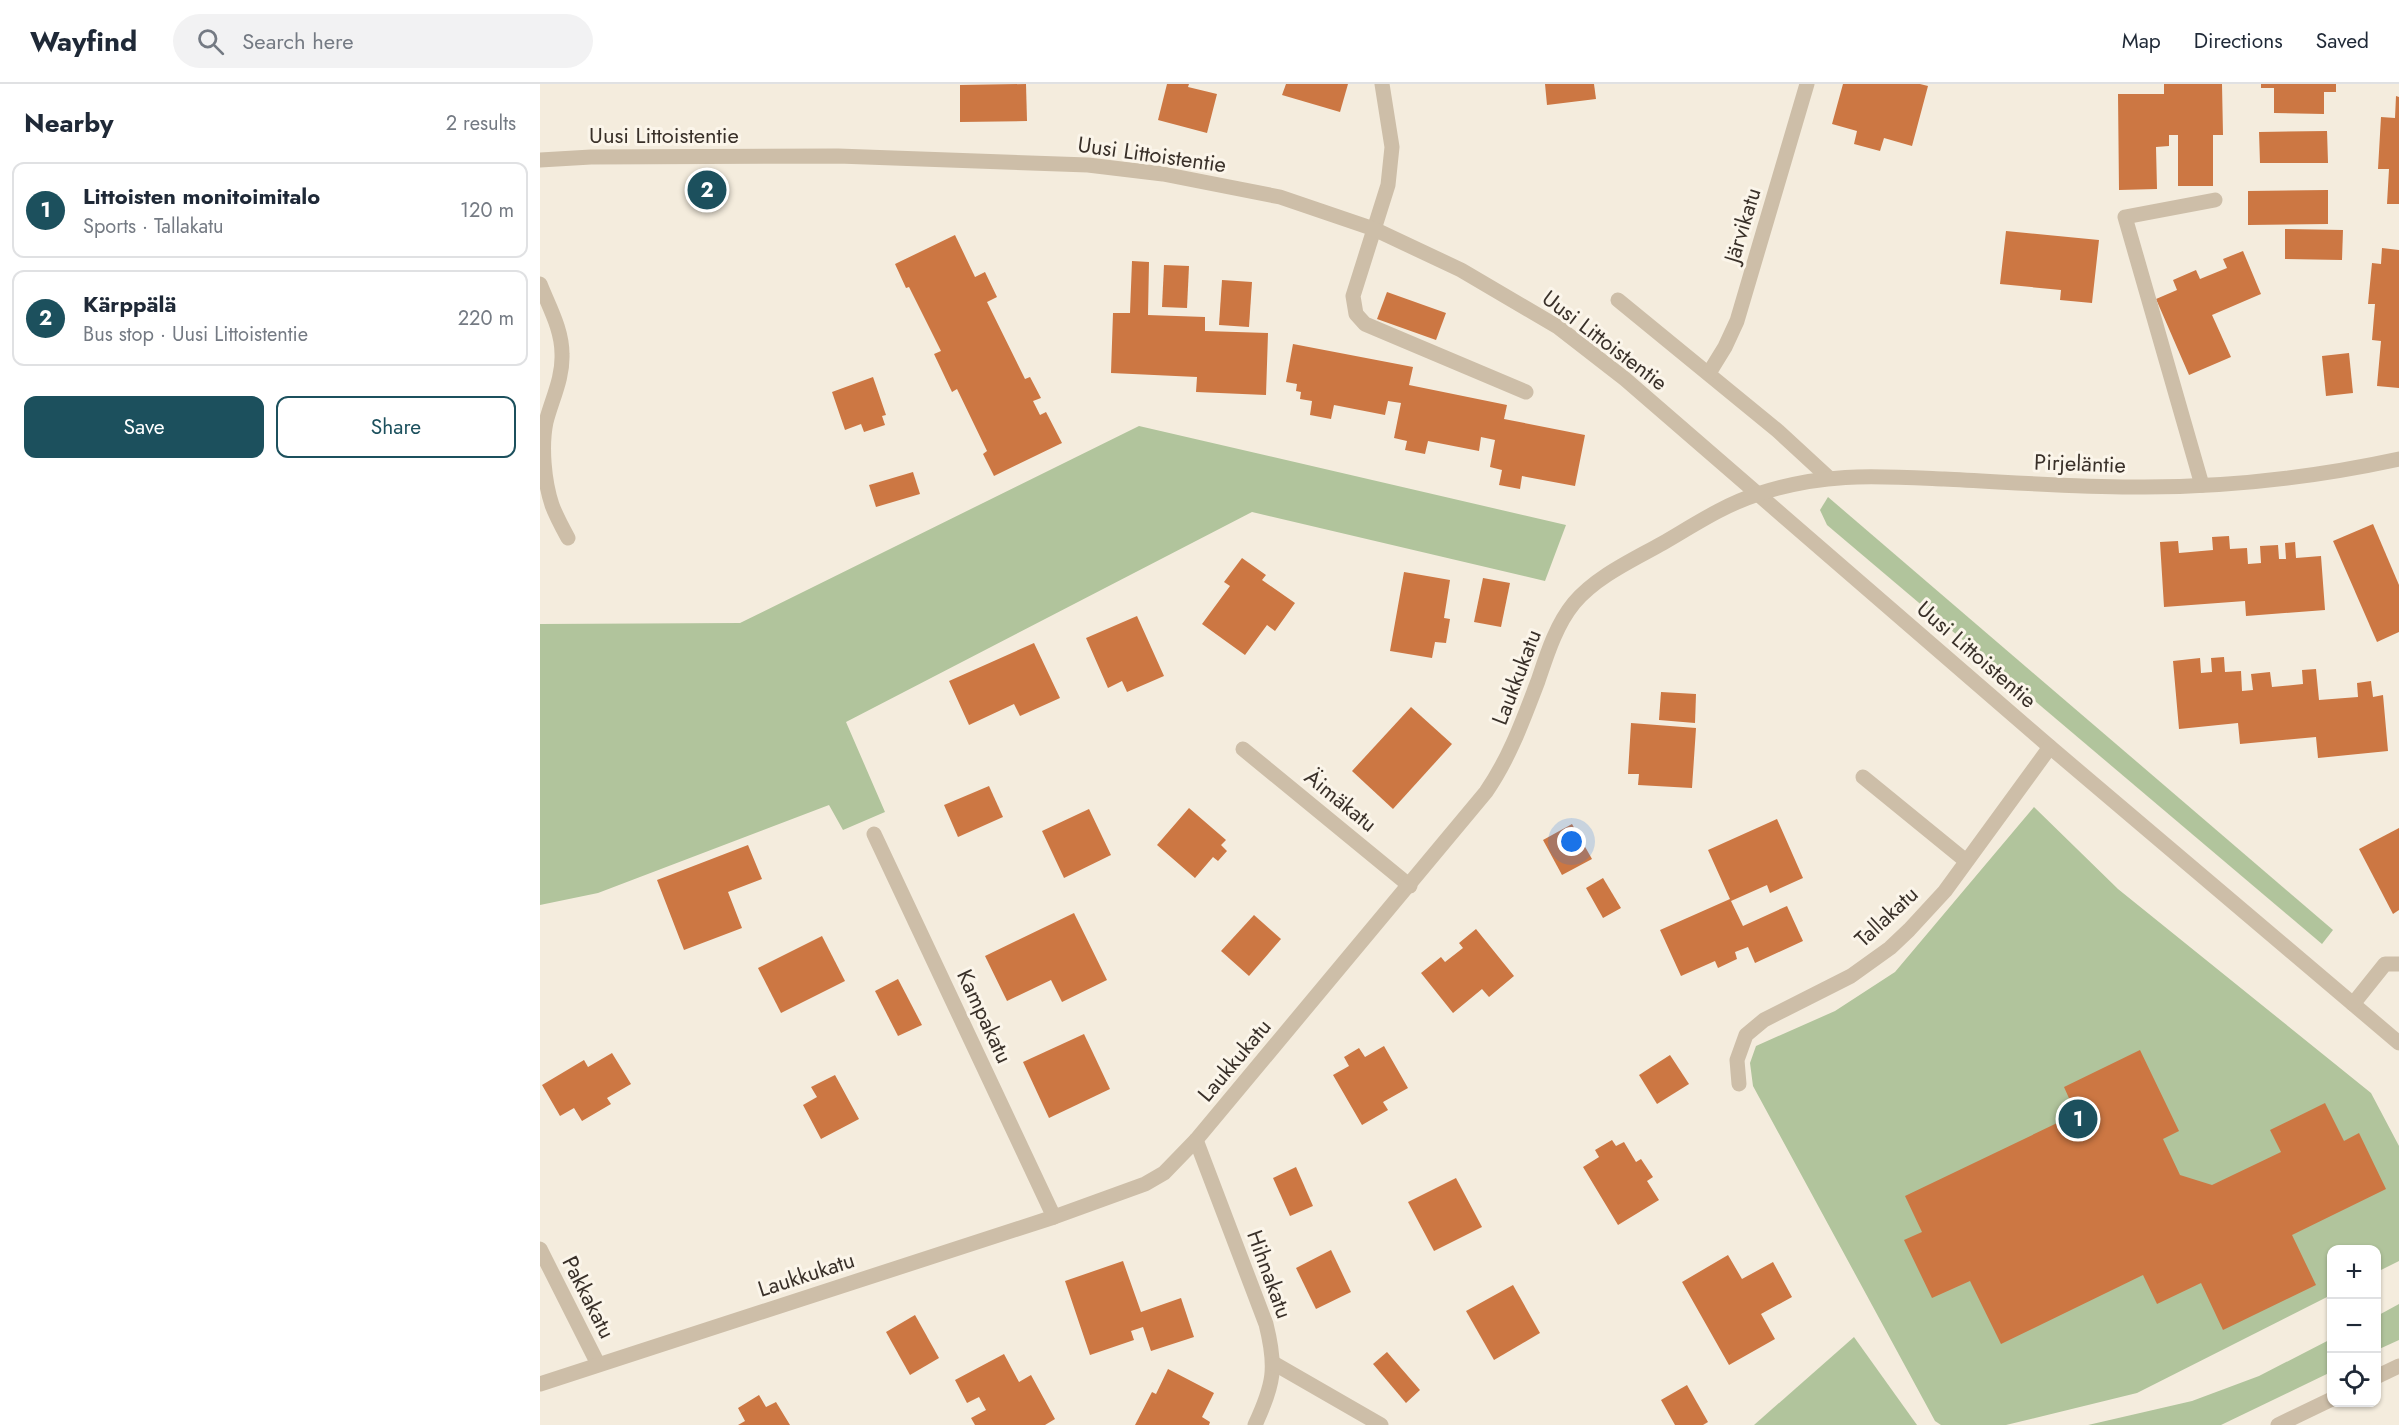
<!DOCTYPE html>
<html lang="en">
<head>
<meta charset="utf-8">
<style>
	body { margin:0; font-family:Jost,sans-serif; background:#f2f2f3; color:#1f2937 }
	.controls { position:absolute; right:18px; bottom:18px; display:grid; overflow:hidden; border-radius:12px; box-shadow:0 2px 4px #0004 }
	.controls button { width:54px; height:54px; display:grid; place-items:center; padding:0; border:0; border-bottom:2px solid #e0e1e3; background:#fff; color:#1f2937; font:30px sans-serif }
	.you { position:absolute; left:1032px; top:758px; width:21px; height:21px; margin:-15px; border:4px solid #fff; border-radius:50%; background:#1a73e8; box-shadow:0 0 0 9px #1a73e833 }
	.badge { display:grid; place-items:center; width:39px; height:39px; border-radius:50%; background:#1c505d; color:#fff; font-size:20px; font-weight:700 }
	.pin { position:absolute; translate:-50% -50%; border:3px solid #fff; box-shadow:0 2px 6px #0006 }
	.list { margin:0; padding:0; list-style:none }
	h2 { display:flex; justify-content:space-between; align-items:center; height:78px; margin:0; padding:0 24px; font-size:26px }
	h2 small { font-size:20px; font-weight:400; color:#747a83 }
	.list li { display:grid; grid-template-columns:39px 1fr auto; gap:18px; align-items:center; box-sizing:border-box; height:96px; margin:0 12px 12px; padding:0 12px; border:2px solid #e0e1e3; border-radius:12px }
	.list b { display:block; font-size:22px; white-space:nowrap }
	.list p { margin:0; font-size:20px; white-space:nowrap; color:#747a83 }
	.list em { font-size:20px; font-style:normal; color:#747a83 }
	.actions { display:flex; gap:12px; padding:18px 24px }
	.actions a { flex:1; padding:14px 0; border:2px solid #1c505d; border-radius:12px; text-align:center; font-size:21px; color:#1c505d }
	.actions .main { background:#1c505d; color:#fff }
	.icon { flex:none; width:33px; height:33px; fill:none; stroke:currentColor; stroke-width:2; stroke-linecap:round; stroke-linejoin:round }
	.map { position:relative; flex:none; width:1859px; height:1341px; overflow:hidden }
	header { display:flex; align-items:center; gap:36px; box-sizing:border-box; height:84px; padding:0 30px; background:#fff; border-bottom:2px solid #e0e1e3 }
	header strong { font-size:28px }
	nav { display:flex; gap:33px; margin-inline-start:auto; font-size:21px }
	.search { width:420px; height:54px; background:#f2f2f3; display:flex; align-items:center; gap:15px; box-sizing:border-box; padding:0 21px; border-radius:33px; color:#747a83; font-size:22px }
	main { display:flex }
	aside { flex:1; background:#fff }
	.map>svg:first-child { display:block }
	.green { fill:#b1c49c }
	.building { fill:#cc7743 }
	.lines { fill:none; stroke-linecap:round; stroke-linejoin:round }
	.minor { stroke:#cdbea8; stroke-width:15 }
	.labels { text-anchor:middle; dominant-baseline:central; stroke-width:6; stroke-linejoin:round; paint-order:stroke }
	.street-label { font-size:22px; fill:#393029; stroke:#fbf5ea }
</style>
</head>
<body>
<header>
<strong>Wayfind</strong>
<div class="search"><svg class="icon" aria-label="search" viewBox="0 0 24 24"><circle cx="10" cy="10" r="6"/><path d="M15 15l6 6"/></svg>Search here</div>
<nav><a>Map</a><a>Directions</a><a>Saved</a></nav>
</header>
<main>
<aside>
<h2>Nearby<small>2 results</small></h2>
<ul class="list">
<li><span class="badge">1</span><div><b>Littoisten monitoimitalo</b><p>Sports · Tallakatu</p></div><em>120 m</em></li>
<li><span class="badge">2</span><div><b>Kärppälä</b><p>Bus stop · Uusi Littoistentie</p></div><em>220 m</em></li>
</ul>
<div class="actions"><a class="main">Save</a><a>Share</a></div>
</aside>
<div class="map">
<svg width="1859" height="1341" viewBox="0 0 1859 1341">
	<rect width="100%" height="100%" fill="#f4ecdd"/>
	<g class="green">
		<polygon points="599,342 1026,441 1005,497 712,428 306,638 345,728 303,746 289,721 58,809 0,821 0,540 200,539"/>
		<polygon points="1288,413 1793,846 1782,860 1287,441 1280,426"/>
		<polygon points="1494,723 1578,805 1831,1009 1859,1062 1859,1177 1837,1188 1836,1166 1792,1166 1791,1211 1597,1309 1466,1341 1401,1341 1395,1337 1213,1002 1210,979 1216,962 1295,927 1355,888"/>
		<polygon points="1859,1220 1859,1256 1837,1266 1837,1232"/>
		<polygon points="1314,1253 1377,1341 1214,1341"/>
		<polygon points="1791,1255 1791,1288 1681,1341 1548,1341 1652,1317 1719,1292"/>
	</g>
	<g class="building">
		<polygon points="486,0 487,37 420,38 420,1"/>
		<polygon points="627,0 649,0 648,3 677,10 667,49 618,36"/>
		<polygon points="746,0 808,0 800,28 742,11"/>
		<polygon points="1005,0 1054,0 1056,15 1007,21"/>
		<polygon points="1303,0 1380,0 1388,2 1372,62 1344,54 1340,67 1314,60 1317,47 1292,40"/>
		<polygon points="1624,0 1682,0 1683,51 1673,51 1673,102 1638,102 1638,51 1629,51 1629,62 1616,63 1617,105 1579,106 1578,10 1624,10"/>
		<polygon points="1721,0 1796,0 1796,8 1784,8 1784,30 1734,29 1734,4 1721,4"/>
		<polygon points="1856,12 1859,13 1859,120 1847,120 1849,85 1838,85 1841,33 1855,34"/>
		<polygon points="1787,47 1788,79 1720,79 1719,48"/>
		<polygon points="1788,106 1788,140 1708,141 1708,107"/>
		<polygon points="1745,145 1803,146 1802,176 1745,175"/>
		<polygon points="1466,147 1559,156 1552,219 1520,216 1521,206 1460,200"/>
		<polygon points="415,151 435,193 445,188 457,213 447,218 485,295 490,293 501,314 493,317 500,331 506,328 522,359 454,392 443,370 447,367 417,305 412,308 394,270 401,267 369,203 366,204 355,180"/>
		<polygon points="1842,164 1859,166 1859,304 1837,302 1841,257 1832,256 1835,220 1828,220 1832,179 1841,180"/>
		<polygon points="1703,167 1721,210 1672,231 1691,273 1649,291 1616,215 1637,206 1633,196 1656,186 1660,195 1687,184 1683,175"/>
		<polygon points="592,177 609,178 608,231 665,233 665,247 728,249 726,311 656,308 657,293 571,289 573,229 590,229"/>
		<polygon points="624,181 649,182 647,224 622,223"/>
		<polygon points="682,196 712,198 709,243 679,241"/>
		<polygon points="847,208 906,229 896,256 837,235"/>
		<polygon points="753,260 873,283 869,301 967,321 964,335 1045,351 1035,402 982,392 980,405 959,401 962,386 950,383 955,356 941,353 939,367 888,357 885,370 865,366 867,357 854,354 861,319 848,317 845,331 794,321 791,335 770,331 772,317 760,315 761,308 756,307 757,300 746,298"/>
		<polygon points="1809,269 1813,309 1786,312 1782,272"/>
		<polygon points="333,293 346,331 342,332 345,341 324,348 321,340 305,346 292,308"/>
		<polygon points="373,388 380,410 336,423 329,401"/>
		<polygon points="1833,440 1859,501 1859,548 1837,558 1793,457"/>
		<polygon points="1689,452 1690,465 1707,464 1708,480 1721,479 1720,462 1738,461 1739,475 1746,475 1745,459 1755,458 1756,474 1781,472 1785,526 1706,532 1705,517 1624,523 1620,458 1638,457 1639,469 1673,466 1672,453"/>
		<polygon points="702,474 726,491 722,496 755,519 735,547 727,541 705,571 662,540 690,502 684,498"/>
		<polygon points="864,488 910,496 904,534 910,535 906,559 895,558 892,574 850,567"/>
		<polygon points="943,494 970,499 961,543 934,538"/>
		<polygon points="597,532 624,592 587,608 582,597 568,604 546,554"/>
		<polygon points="494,559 520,614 480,632 474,620 429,641 409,597"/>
		<polygon points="1684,573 1685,588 1701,587 1702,607 1713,606 1711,590 1730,588 1732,603 1763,600 1762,586 1776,585 1779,616 1818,613 1817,599 1831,597 1833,613 1843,611 1848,667 1778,674 1776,653 1700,660 1698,639 1639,645 1633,577 1660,574 1661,589 1672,588 1671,574"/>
		<polygon points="1121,608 1156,610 1155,639 1119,636"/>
		<polygon points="871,623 912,660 853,725 812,687"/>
		<polygon points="1091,639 1156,644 1152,704 1098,701 1099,690 1088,690"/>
		<polygon points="449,702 463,733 418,753 404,721"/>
		<polygon points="649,724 686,756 681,761 687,767 678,777 673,773 655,794 617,761"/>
		<polygon points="549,725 571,771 524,794 502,747"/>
		<polygon points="1237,735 1263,794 1230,809 1227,801 1191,817 1203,842 1247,822 1263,857 1215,879 1208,863 1195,868 1197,875 1178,884 1175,877 1141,892 1120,846 1190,815 1168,766"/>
		<polygon points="1032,740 1052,775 1022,791 1003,756"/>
		<polygon points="1859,744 1859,826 1853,830 1819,765"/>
		<polygon points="208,761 222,795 188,808 202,844 144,866 117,796"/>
		<polygon points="1063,794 1081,824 1063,834 1046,804"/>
		<polygon points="534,829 567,896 522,918 511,896 467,917 445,872"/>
		<polygon points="714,831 741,855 709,892 681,867"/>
		<polygon points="936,845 974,892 949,913 942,905 913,929 881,889 901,873 905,878 923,864 919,859"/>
		<polygon points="282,852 305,897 241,929 218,884"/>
		<polygon points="358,895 382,941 358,952 335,907"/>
		<polygon points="544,950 570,1005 509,1034 483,978"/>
		<polygon points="844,962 868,1004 843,1018 848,1026 822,1041 793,991 809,982 804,973 819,964 825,973"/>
		<polygon points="1600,966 1639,1047 1623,1055 1640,1091 1672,1101 1741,1068 1730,1046 1785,1019 1804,1057 1819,1049 1846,1105 1752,1151 1776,1201 1683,1246 1661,1199 1617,1220 1603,1191 1461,1260 1430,1197 1392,1214 1364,1156 1382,1148 1365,1112 1536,1030 1524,1003"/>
		<polygon points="72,969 91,1000 67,1014 71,1020 42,1037 34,1024 20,1032 2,1001 44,976 48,983"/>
		<polygon points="1130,971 1149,1000 1117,1020 1099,991"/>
		<polygon points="295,991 319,1035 281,1055 263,1021 277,1013 271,1003"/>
		<polygon points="1072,1056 1076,1062 1084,1058 1096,1078 1101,1075 1113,1093 1107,1097 1119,1116 1078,1141 1043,1083 1059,1073 1055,1066"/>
		<polygon points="756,1083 773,1122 750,1132 733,1094"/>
		<polygon points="916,1094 942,1143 894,1167 868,1118"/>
		<polygon points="791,1166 811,1208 776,1225 756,1184"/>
		<polygon points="1188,1171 1202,1195 1233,1178 1252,1213 1221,1230 1235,1255 1189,1281 1142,1198"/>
		<polygon points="583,1177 601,1228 641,1214 654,1253 611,1267 603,1243 591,1247 594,1256 550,1271 525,1197"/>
		<polygon points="973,1201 1000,1249 954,1276 926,1227"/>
		<polygon points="375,1231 399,1274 370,1291 346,1248"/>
		<polygon points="847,1268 880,1306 866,1319 833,1280"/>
		<polygon points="464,1270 479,1298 491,1291 515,1335 505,1341 435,1341 431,1334 446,1326 439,1313 427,1319 415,1296"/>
		<polygon points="628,1285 674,1309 662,1333 670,1338 669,1341 595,1341 612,1308 616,1310"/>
		<polygon points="1147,1301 1168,1338 1163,1341 1135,1341 1121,1316"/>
		<polygon points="219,1311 226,1323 236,1318 250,1341 198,1341 205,1337 198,1324"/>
	</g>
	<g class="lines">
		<g class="minor">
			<polyline points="842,0 852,63 848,101 813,212 816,230 825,240 986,308"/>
			<polyline points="0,76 51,73 298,72 548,81 623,90 740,113 834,145 921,186 1018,243 1085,295 1510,663 1859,959"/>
			<path d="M0 200C9 223 22 245 22 270 23 294 12 315 6 338 1 362 4 397 12 421 16 432 22 443 28 454"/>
			<polyline points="1078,216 1238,347 1289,394"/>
			<polyline points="1169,289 1185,263 1197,237 1267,0"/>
			<polyline points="1662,401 1585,133 1675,116"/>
			<polyline points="703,665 870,802"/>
			<polyline points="1323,693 1426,777"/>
			<polyline points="334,750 514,1133"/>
			<polyline points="1813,920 1845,880 1859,880"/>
			<polyline points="1199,1000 1197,976 1206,951 1224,936 1311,892 1350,864 1369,846 1405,807 1510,663"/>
			<path d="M656 1056 726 1240C737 1284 734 1300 715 1341"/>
			<polyline points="0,1165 58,1280"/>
			<polyline points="735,1280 841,1341"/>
			<polyline points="1836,1293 1859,1282"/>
			<path d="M0 1300 514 1133 605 1100 624 1089 656 1056 946 708C970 673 983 636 998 597 1007 570 1016 541 1034 519 1057 492 1093 476 1123 459 1154 441 1184 421 1218 410 1284 388 1337 392 1404 395 1467 398 1530 403 1592 403 1682 404 1771 394 1859 375"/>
			<polyline points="1738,1341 1792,1315"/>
		</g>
	</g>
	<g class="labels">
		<g class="street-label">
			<text x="124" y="51">Uusi Littoistentie</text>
			<text transform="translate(612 70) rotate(8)">Uusi Littoistentie</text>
			<text transform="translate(1202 141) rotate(-73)">Järvikatu</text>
			<text transform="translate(1065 256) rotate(37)">Uusi Littoistentie</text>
			<text transform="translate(1540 379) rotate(2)">Pirjeläntie</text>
			<text transform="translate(1437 570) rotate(41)">Uusi Littoistentie</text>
			<text transform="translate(976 593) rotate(-69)">Laukkukatu</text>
			<text transform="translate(801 716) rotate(39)">Äimäkatu</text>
			<text transform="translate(1346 832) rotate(-43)">Tallakatu</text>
			<text transform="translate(445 932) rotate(65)">Kampakatu</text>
			<text transform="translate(694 976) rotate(-50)">Laukkukatu</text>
			<text transform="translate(266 1190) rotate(-18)">Laukkukatu</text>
			<text transform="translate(730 1190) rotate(70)">Hihnakatu</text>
			<text transform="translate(49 1213) rotate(63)">Pakkakatu</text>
		</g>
	</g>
</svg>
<div class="controls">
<button>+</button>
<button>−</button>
<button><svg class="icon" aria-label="locate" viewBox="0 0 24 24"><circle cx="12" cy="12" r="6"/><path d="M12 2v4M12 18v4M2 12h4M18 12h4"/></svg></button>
</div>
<div class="you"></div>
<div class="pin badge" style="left:1538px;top:1035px">1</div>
<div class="pin badge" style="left:167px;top:106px">2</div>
</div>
</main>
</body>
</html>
